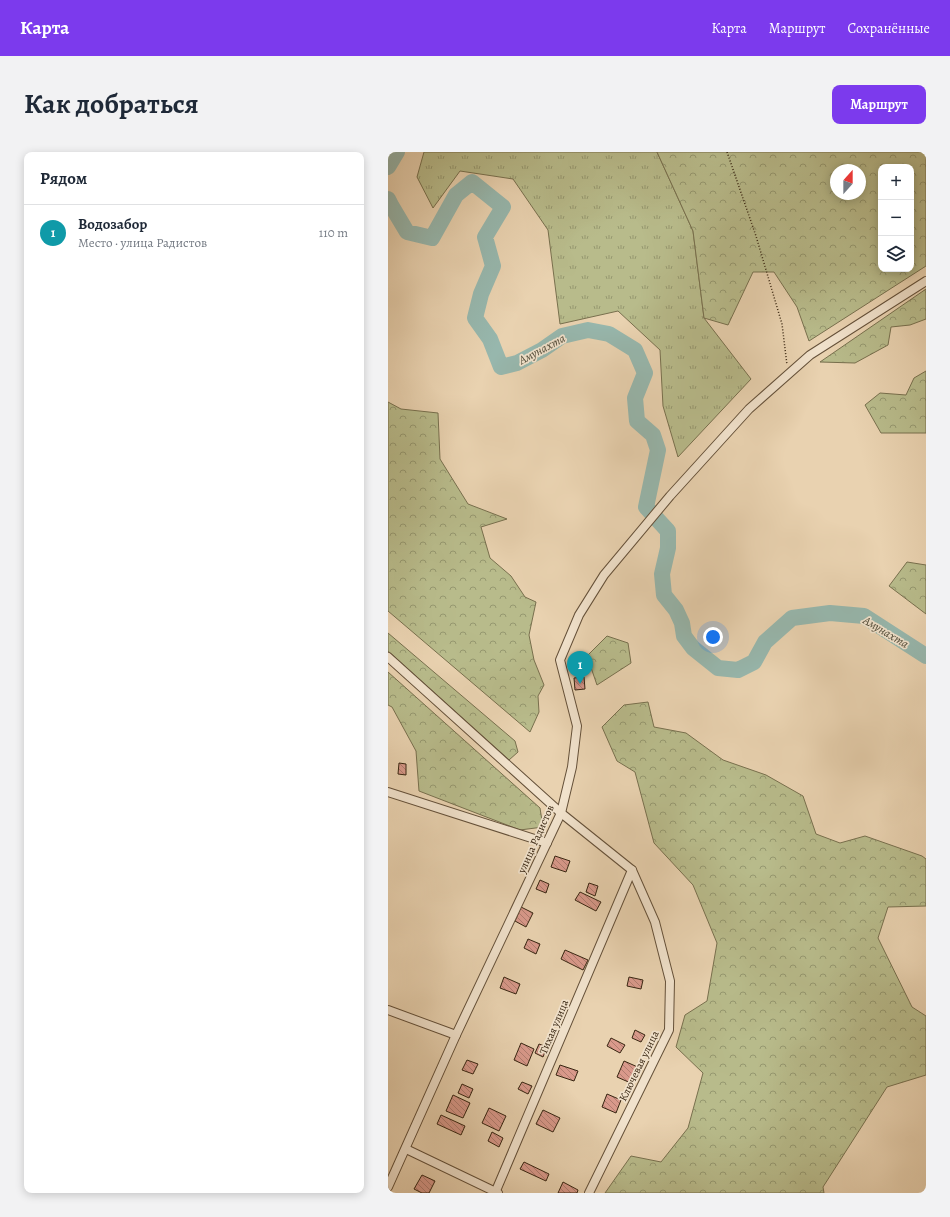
<!DOCTYPE html>
<html lang="ru">
<head>
<meta charset="utf-8">
<style>
	body { margin:0; font-family:Alegreya,serif; background:#f2f2f3; color:#1f2937 }
	.controls { position:absolute; right:12px; top:12px; display:grid; overflow:hidden; border-radius:8px; box-shadow:0 2px 10px #0003 }
	.controls button { width:36px; height:36px; display:grid; place-items:center; padding:0; border:0; border-bottom:1px solid #e0e1e3; background:#fff; color:#1f2937; font:20px sans-serif }
	.compass { position:absolute; left:442px; top:12px; width:36px; height:36px; border-radius:50%; background:#fff; box-shadow:0 2px 10px #0003; rotate:21deg }
	.you { position:absolute; left:325px; top:485px; width:14px; height:14px; margin:-10px; border:3px solid #fff; border-radius:50%; background:#1a73e8; box-shadow:0 0 0 6px #1a73e833 }
	.badge { display:grid; place-items:center; width:26px; height:26px; border-radius:50%; background:#7c3aed; color:#fff; font-size:13px; font-weight:700 }
	.pin { position:absolute; translate:-50% -33px; filter:drop-shadow(0 1px 2px #0008) }
	.pin::after { content:''; position:absolute; top:21px; width:14px; height:12px; background:inherit; clip-path:polygon(0 0,100% 0,50% 100%) }
	.list { margin:0; padding:0; list-style:none }
	h2 { display:flex; justify-content:space-between; align-items:center; height:52px; margin:0; padding:0 16px; font-size:17px }
	h2 small { font-size:13px; font-weight:400; color:#747a83 }
	.list li { display:grid; grid-template-columns:26px 1fr auto; gap:12px; align-items:center; box-sizing:border-box; height:56px; padding:0 16px; border-top:1px solid #e0e1e3 }
	.list b { display:block; font-size:15px; white-space:nowrap }
	.list p { margin:0; font-size:13px; white-space:nowrap; color:#747a83 }
	.list em { font-size:13px; font-style:normal; color:#747a83 }
	.icon { flex:none; width:22px; height:22px; fill:none; stroke:currentColor; stroke-width:2; stroke-linecap:round; stroke-linejoin:round }
	.map { position:relative; flex:none; width:538px; height:1041px; overflow:hidden; border-radius:8px }
	header { display:flex; align-items:center; gap:24px; box-sizing:border-box; height:56px; padding:0 20px; background:#7c3aed; color:#fff }
	header strong { font-size:19px }
	nav { display:flex; gap:22px; margin-inline-start:auto; font-size:14px }
	.intro { display:flex; align-items:center; justify-content:space-between; box-sizing:border-box; height:96px; padding:0 24px }
	h1 { margin:0; font-size:28px }
	.button { padding:10px 18px; border-radius:8px; background:#7c3aed; color:#fff; font-size:14px; font-weight:700 }
	main { display:flex; gap:24px; padding:0 24px }
	aside { flex:1; background:#fff; border-radius:8px; box-shadow:0 2px 10px #0003 }
	.map>svg:first-child { display:block }
	.grass { fill:url(#grass-tufts); stroke:#78704e }
	.forest { fill:url(#forest-crowns); stroke:#78704e; fill-rule:evenodd }
	.lines { fill:none; stroke-linecap:round; stroke-linejoin:round }
	.river { stroke:#97b7ad; stroke-width:16 }
	.building { fill:url(#building-back-hatch); stroke:#372511 }
	.street-casing { stroke:#645039; stroke-width:10 }
	.path { stroke:#372511; stroke-width:1.5; stroke-dasharray:1 2; stroke-linecap:butt }
	.street { stroke:#f1e2cc; stroke-width:8 }
	.labels { text-anchor:middle; dominant-baseline:central; stroke-width:3.5; stroke-linejoin:round; paint-order:stroke }
	.street-label { font-size:11px; fill:#372511; stroke:#f1e2cc }
	.water-label { font-size:12px; font-style:italic; fill:#4f4a38; stroke:#f1e2cc }
</style>
</head>
<body>
<header>
<strong>Карта</strong>
<nav><a>Карта</a><a>Маршрут</a><a>Сохранённые</a></nav>
</header>
<div class="intro"><h1>Как добраться</h1><a class="button">Маршрут</a></div>
<main>
<aside>
<h2>Рядом<small></small></h2>
<ul class="list">
<li><span class="badge" style="background:#0f9aa8">1</span><div><b>Водозабор</b><p>Место · улица Радистов</p></div><em>110 m</em></li>
</ul>
</aside>
<div class="map">
<svg width="538" height="1041" viewBox="0 0 538 1041">
	<defs>
		<pattern id="grass-tufts" width="24" height="20" patternUnits="userSpaceOnUse"><rect width="24" height="20" fill="#b8bb8b"/><path d="M3 7l-1-3M5 7V3M7 7l1-3M15 17l-1-3M17 17v-4M19 17l1-3" fill="none" stroke="#969870"/></pattern>
		<pattern id="forest-crowns" width="20" height="18" patternUnits="userSpaceOnUse"><rect width="20" height="18" fill="#b8bb8b"/><path d="M2 6a3 3 0 1 1 6 0M12 15a3 3 0 1 1 6 0" fill="none" stroke="#969870"/></pattern>
		<pattern id="building-back-hatch" width="6" height="6" patternUnits="userSpaceOnUse"><rect width="6" height="6" fill="#d9998b"/><path d="M-1 5l2 2M0 0l6 6M5-1l2 2" fill="none" stroke="#b17d70"/></pattern>
	</defs>
	<rect width="100%" height="100%" fill="#e9d2b0"/>
	<filter id="stains"><feTurbulence type="fractalNoise" baseFrequency=".005" numOctaves="4"/><feColorMatrix values="0 0 0 0 .2 0 0 0 0 .09 0 0 0 0 .02 0 0 0 .5 -.17"/></filter>
	<radialGradient id="worn" r=".72"><stop offset=".6" stop-color="#630" stop-opacity="0"/><stop offset="1" stop-color="#630" stop-opacity=".3"/></radialGradient>
	<polygon class="grass" points="36,0 269,0 305,79 316,166 363,227 290,305 275,254 272,198 230,159 172,172 160,78 125,27 72,19 45,56 29,25"/>
	<g class="forest">
		<path d="M269 0H538V114L421 189 409 155 386 120H365L340 173 316 166 305 79ZM493 15H523V117H493ZM448 18H472V42H448Z"/>
		<polygon points="538,137 538,167 522,173 503,175 500,193 467,211 432,210"/>
		<polygon points="538,219 538,281 493,281 477,253 492,241 518,243 526,226"/>
		<polygon points="0,250 13,257 50,261 52,307 80,352 119,367 93,375 102,406 123,424 137,445 148,450 141,483 146,508 156,533 150,544 151,560 142,580 0,459"/>
		<polygon points="519,410 538,413 538,462 501,434"/>
		<polygon points="0,481 127,589 130,600 121,608 0,499"/>
		<polygon points="219,484 240,491 243,511 209,533 199,504"/>
		<polygon points="0,520 152,656 155,675 132,678 31,639 28,599 4,555 0,553"/>
		<polygon points="260,550 266,575 298,581 335,608 378,623 415,644 428,682 452,691 477,684 534,704 538,707 538,754 500,755 490,786 524,855 538,864 538,923 499,935 435,1035 436,1041 217,1041 243,1004 273,1010 300,976 315,921 288,895 297,863 319,849 329,791 305,733 266,691 247,620 229,609 214,575 236,553"/>
	</g>
	<g class="lines">
		<g class="river">
			<polyline points="0,15 9,0"/>
			<polyline points="0,47 3,53 19,80 44,86 68,43 84,30 115,55 97,85 105,114 93,142 87,166 102,187 113,215 129,211 154,198 174,184 200,178 221,182 247,198 257,221 247,246 249,269 265,283 270,298 258,355 280,379 280,396 274,422 276,443 288,458 294,471 296,484 305,496 330,516 350,518 366,510 377,490 404,466 442,461 476,464 538,504"/>
		</g>
	</g>
	<g class="building">
		<polygon points="196,525 197,537 187,538 186,526"/>
		<polygon points="11,611 18,612 18,623 10,622"/>
		<polygon points="167,704 182,709 178,720 163,715"/>
		<polygon points="152,728 161,732 158,741 148,737"/>
		<polygon points="201,731 210,734 207,744 198,740"/>
		<polygon points="192,740 213,750 208,759 187,748"/>
		<polygon points="133,755 145,761 138,775 127,769"/>
		<polygon points="140,787 152,792 148,802 136,796"/>
		<polygon points="177,798 200,808 195,818 173,807"/>
		<polygon points="116,825 132,832 128,842 112,836"/>
		<polygon points="241,825 255,828 253,837 239,834"/>
		<polygon points="247,878 257,883 253,890 244,886"/>
		<polygon points="223,886 237,893 232,901 219,894"/>
		<polygon points="133,891 146,897 139,914 126,908"/>
		<polygon points="151,892 159,895 155,905 147,901"/>
		<polygon points="79,908 90,912 85,922 74,918"/>
		<polygon points="236,909 252,916 245,932 229,925"/>
		<polygon points="172,913 190,919 186,929 168,923"/>
		<polygon points="134,930 144,934 140,942 130,937"/>
		<polygon points="74,932 85,937 81,946 70,941"/>
		<polygon points="219,942 233,948 228,961 214,955"/>
		<polygon points="65,943 82,951 75,966 58,959"/>
		<polygon points="101,956 118,964 111,979 94,971"/>
		<polygon points="155,958 172,966 165,980 148,972"/>
		<polygon points="53,963 77,974 73,983 49,972"/>
		<polygon points="104,980 115,986 111,995 100,989"/>
		<polygon points="136,1010 161,1022 158,1029 132,1017"/>
		<polygon points="34,1023 47,1029 41,1041 34,1041 26,1037"/>
		<polygon points="175,1030 190,1038 189,1041 170,1041"/>
	</g>
	<g class="lines">
		<defs>
			<g id="street">
				<polyline points="0,505 173,661 244,718 267,770 282,829 281,878 201,1041"/>
				<polyline points="0,640 159,691"/>
				<polyline points="0,858 68,883"/>
				<polyline points="18,997 110,1041"/>
				<polyline points="0,1035 68,883 173,661 184,615 189,574 172,508 191,463 216,423 282,344 361,257 422,203 538,129"/>
				<polyline points="107,1041 244,718"/>
			</g>
		</defs>
		<use href="#street" class="street-casing"/>
		<polyline class="path" points="339,0 368,84 394,172 399,213"/>
		<use href="#street" class="street"/>
	</g>
	<g class="labels">
		<g class="street-label">
			<text transform="translate(148 687) rotate(-66)">улица Радистов</text>
			<text transform="translate(166 875) rotate(-67)">Тихая улица</text>
			<text transform="translate(251 914) rotate(-64)">Ключевая улица</text>
		</g>
		<g class="water-label">
			<text transform="translate(154 197) rotate(-28)">Амунахта</text>
			<text transform="translate(498 480) rotate(31)">Амунахта</text>
		</g>
	</g>
	<rect width="100%" height="100%" filter="url(#stains)"/>
	<rect width="100%" height="100%" fill="url(#worn)"/>
</svg>
<div class="controls">
<button>+</button>
<button>−</button>
<button><svg class="icon" aria-label="layers" viewBox="0 0 24 24"><path d="M12 4l9 5-9 5-9-5zM3 14l9 5 9-5"/></svg></button>
</div>
<svg class="compass" viewBox="-18 -18 36 36"><path d="M0-13l5 13h-10z" fill="#e53935"/><path d="M0 13l5-13h-10z" fill="#747a83"/></svg>
<div class="you"></div>
<div class="pin badge" style="left:192px;top:532px;background:#0f9aa8">1</div>
</div>
</main>
</body>
</html>
